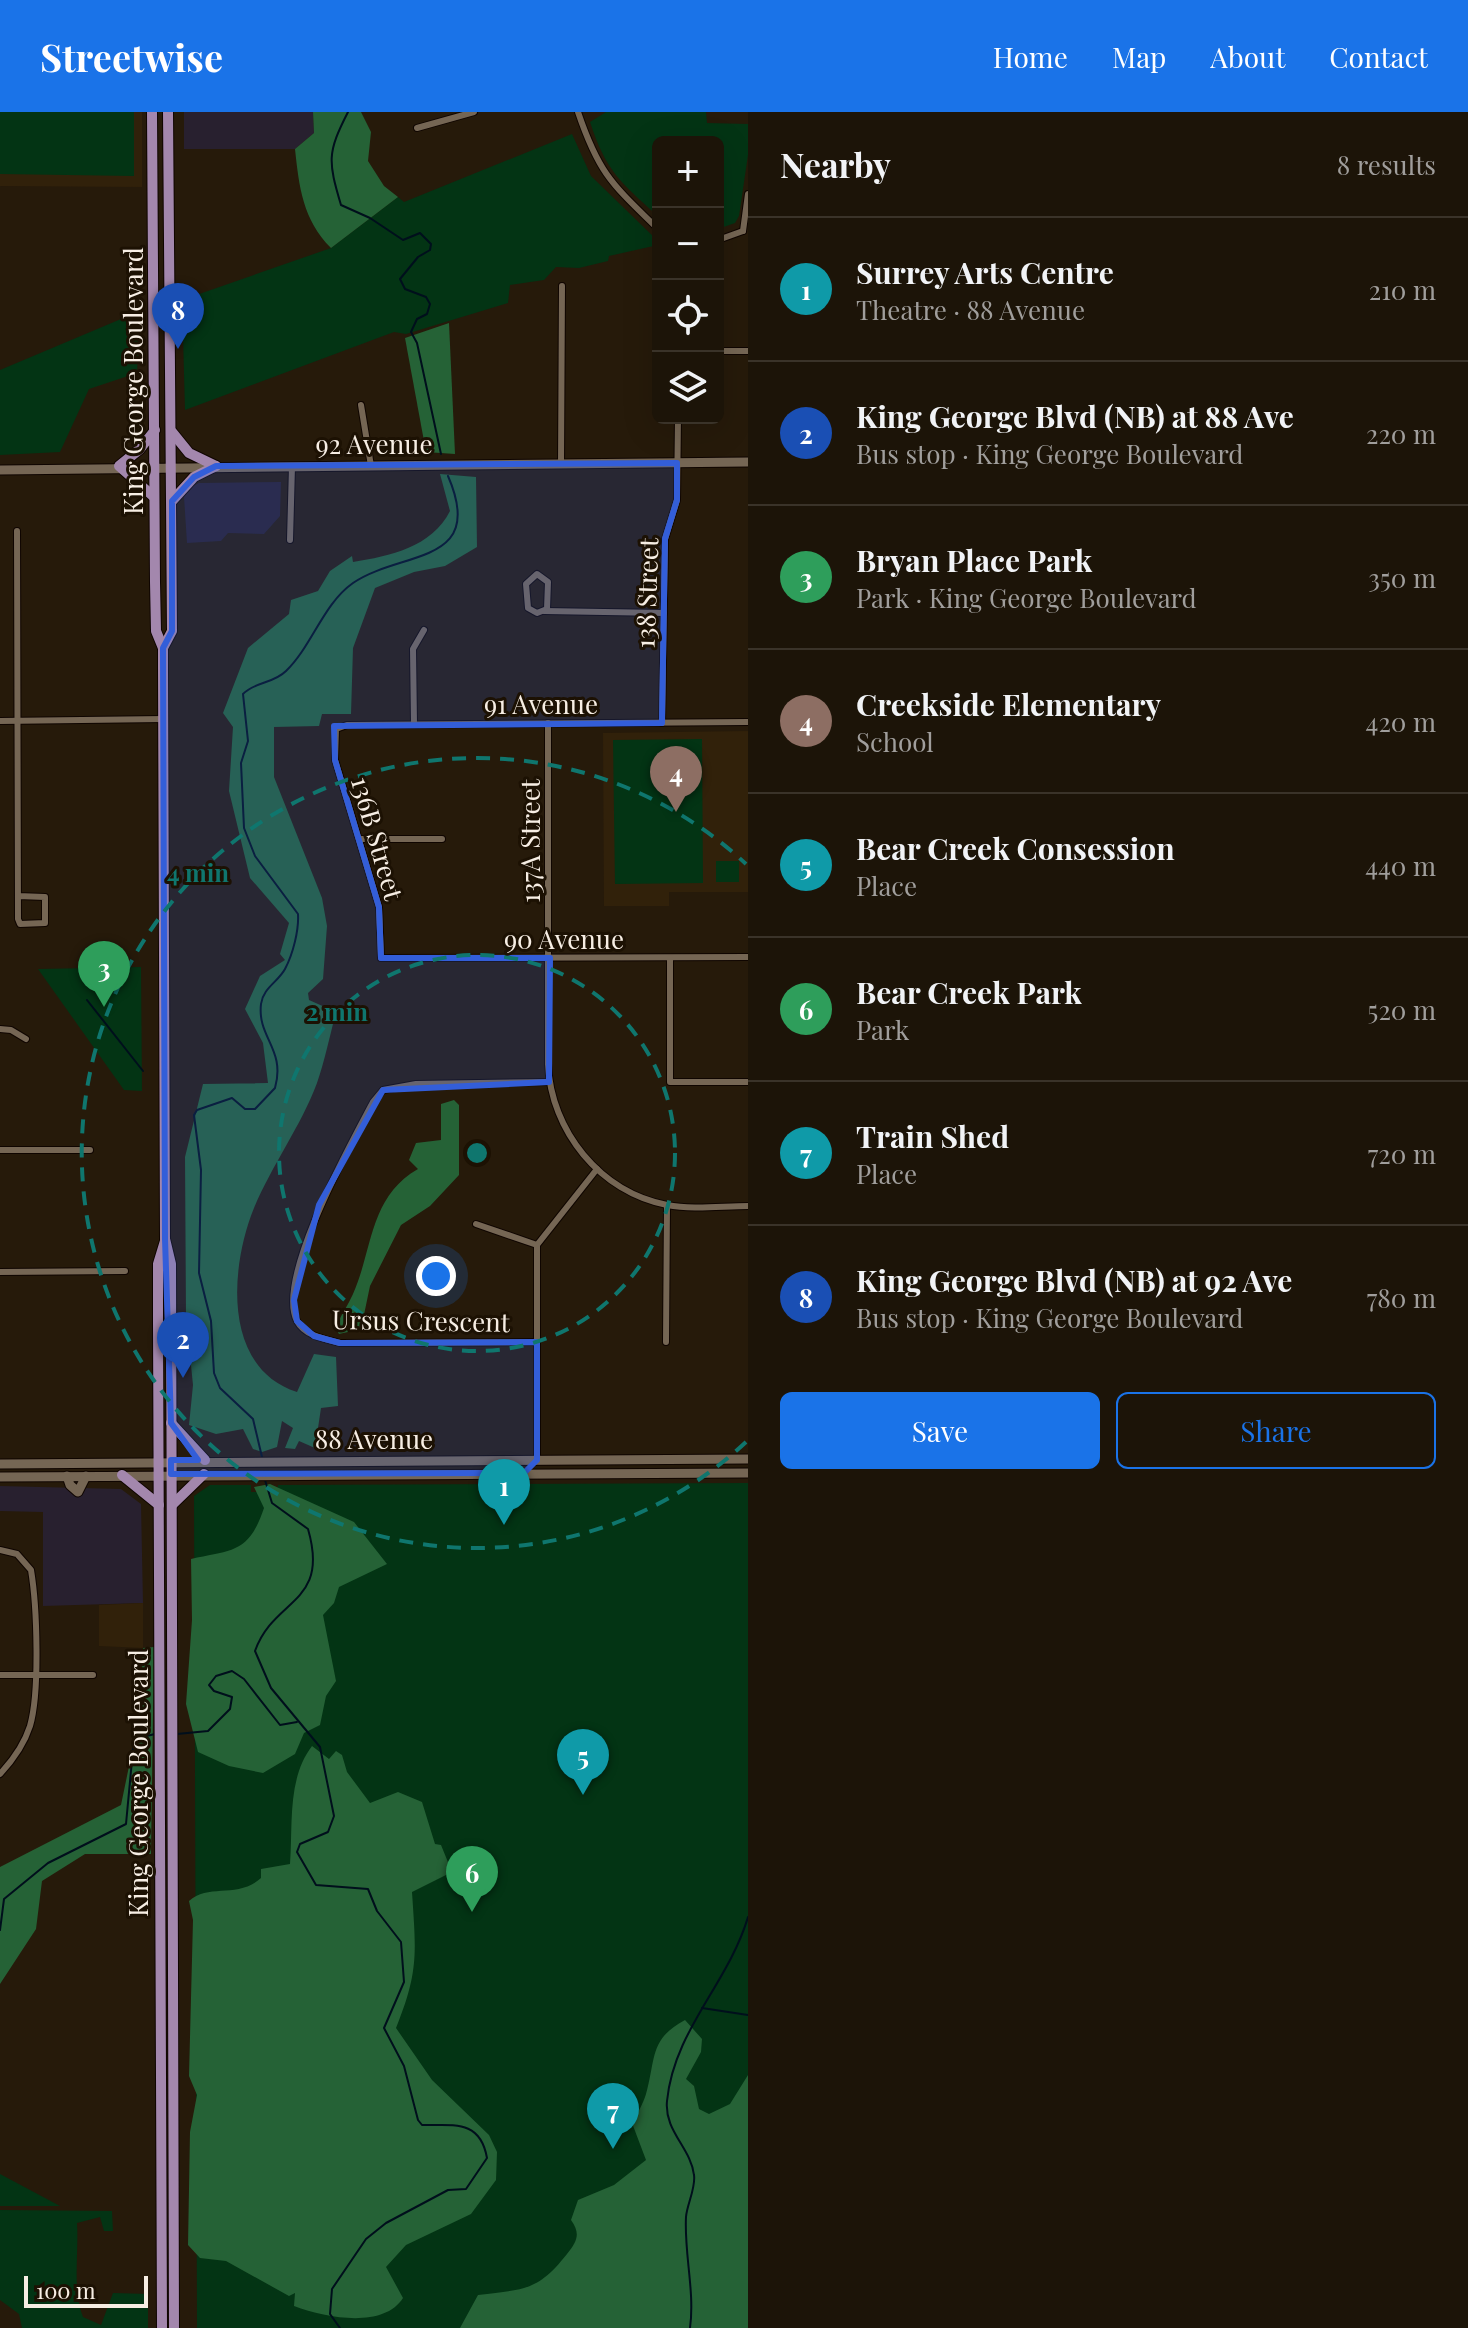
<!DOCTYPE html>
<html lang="en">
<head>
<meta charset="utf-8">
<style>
	body { margin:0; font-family:"Playfair Display",serif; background:#251d12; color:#f1f3f6 }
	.controls { position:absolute; right:24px; top:24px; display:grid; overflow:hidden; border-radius:12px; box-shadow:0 8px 32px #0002 }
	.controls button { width:72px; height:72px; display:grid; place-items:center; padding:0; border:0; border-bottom:2px solid #3a3329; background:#1c1408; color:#f1f3f6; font:40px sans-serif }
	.scale { position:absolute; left:24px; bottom:20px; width:124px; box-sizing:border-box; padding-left:8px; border:4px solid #f7eee4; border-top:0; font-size:22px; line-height:28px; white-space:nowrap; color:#f7eee4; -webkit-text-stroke:6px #1c1103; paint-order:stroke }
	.you { position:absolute; left:436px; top:1164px; width:28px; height:28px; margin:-20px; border:6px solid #fff; border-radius:50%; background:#1a73e8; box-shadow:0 0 0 12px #1a73e833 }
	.badge { display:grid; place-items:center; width:52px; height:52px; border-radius:50%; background:#1a73e8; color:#fff; font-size:26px; font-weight:700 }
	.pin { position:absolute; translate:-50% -66px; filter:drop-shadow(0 2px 4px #0008) }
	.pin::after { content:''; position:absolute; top:42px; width:28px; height:24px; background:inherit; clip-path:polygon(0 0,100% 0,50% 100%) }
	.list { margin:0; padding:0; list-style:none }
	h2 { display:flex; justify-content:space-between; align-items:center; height:104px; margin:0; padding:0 32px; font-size:34px }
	h2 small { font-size:26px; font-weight:400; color:#a09e9c }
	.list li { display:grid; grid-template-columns:52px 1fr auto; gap:24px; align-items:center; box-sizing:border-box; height:144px; padding:0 32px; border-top:2px solid #3a3329 }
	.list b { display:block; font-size:30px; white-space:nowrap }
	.list p { margin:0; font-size:26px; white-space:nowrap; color:#a09e9c }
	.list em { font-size:26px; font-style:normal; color:#a09e9c }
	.actions { display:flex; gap:16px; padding:24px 32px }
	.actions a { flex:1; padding:18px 0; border:2px solid #1a73e8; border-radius:12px; text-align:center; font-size:28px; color:#1a73e8 }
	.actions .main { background:#1a73e8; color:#fff }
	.icon { flex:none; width:44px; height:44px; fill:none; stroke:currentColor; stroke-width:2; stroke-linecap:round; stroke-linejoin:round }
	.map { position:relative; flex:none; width:748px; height:2216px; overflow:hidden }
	header { display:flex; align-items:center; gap:48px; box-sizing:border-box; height:112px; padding:0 40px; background:#1a73e8; color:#fff }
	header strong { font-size:38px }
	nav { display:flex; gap:44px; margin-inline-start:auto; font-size:28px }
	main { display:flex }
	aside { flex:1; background:#1c1408 }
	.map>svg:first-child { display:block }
	.commercial { fill:#28202f }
	.built { fill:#31210a }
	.green { fill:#033414 }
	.forest { fill:#256236 }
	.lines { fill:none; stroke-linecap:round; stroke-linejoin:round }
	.stream { stroke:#000f1c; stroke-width:2 }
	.street-casing { stroke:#0f0500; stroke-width:8 }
	.secondary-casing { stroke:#0f0500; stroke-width:11 }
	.primary-casing { stroke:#0f0500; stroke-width:12 }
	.street { stroke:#756654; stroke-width:6 }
	.secondary { stroke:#756654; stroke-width:9 }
	.primary { stroke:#a387ad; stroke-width:10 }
	.marked { fill:#335ed9; fill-opacity:0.2; stroke:#335ed9; stroke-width:6; stroke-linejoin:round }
	.ring { fill:none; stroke:#0f766e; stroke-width:4; stroke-dasharray:14 10 }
	.labels { text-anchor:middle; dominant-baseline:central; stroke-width:6; stroke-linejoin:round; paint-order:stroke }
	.street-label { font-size:26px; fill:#f7eee4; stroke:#1c1103 }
	.centre { fill:#0f766e; stroke:#1c1103; stroke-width:4 }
	.ring-label { font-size:24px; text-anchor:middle; font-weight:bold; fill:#0f766e; stroke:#1c1103; stroke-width:6; stroke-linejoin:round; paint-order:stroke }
</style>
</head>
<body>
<header>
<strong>Streetwise</strong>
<nav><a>Home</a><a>Map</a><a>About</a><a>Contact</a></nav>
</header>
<main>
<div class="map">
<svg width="748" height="2216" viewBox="0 0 748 2216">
	<rect width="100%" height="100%" fill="#261a0a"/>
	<g class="commercial">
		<polygon points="184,0 313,0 314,21 295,37 184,37"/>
		<polygon points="281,370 280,404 264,422 228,421 221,429 187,431 184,385 191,375 199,371"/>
		<polygon points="0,1374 121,1377 141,1392 143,1491 43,1494 43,1400 0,1399"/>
	</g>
	<g class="built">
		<polygon points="0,0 142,0 142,75 0,74"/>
		<polygon points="748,619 748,780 669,780 669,794 604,794 603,621"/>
		<polygon points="143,1491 143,1536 99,1534 99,1493"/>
	</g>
	<g class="green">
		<polygon points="0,0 134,0 134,64 0,62"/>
		<path d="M606 0H706L707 11 748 12V43L739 104 735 111 718 117V30H658V104C620 70 606 59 590 10Z"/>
		<polygon points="572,22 591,64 658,129 658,133 609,144 608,149 579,156 556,155 544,168 510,173 508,191 406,222 394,220 185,298 182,188 331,136 398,85 404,90"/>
		<polygon points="140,199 137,261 89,277 60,340 0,343 0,258"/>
		<polygon points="702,627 703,771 615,772 613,628"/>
		<rect x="716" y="749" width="23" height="21"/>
		<polygon points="141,855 142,979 124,978 38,857"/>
		<polygon points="748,1371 748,2216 197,2216 194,1384 210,1373 251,1373 251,1380 277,1380 278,1373"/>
		<polygon points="0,2062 60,2094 0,2094"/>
		<path d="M0 2098 112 2099 113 2119H104L100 2105 77 2111C79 2142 72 2178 83 2205L101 2213 113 2181 148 2182V2216H22L19 2202 0 2188Z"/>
	</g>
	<g class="forest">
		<path d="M313 0H361L371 20 368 49 384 74 398 85 331 136C303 108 299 75 295 37L314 21Z"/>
		<polygon points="449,211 455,342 426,340 405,226"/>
		<path d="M440 362 476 365 477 435 445 454 414 460 375 476 353 536 351 602H322L319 614 274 615V665L322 786 327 814 323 867 308 881 309 888 336 900C330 923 325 948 317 971 301 1014 272 1053 254 1096 230 1155 222 1256 297 1280L314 1242 336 1245 338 1294 321 1296 315 1336 299 1329 295 1337 285 1336 293 1316 282 1309 277 1335 262 1340 253 1337 243 1317 216 1322 189 1313 193 1273 186 1204 185 1045 203 972 268 971 263 931 245 897 260 864 285 848 280 842 289 811 250 766 229 679 233 615 223 601 248 536 289 502 291 488 318 479 330 459 352 444 353 450C390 444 432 435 450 399Z"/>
		<path d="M454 988 459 993V1063L430 1094 401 1113 370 1174 361 1217 339 1222 335 1215C341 1204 348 1193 353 1182 373 1137 369 1085 418 1057L409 1048 416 1031 441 1028V992Z"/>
		<path d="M270 1372 354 1410 387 1452 339 1475 334 1491 323 1503 336 1569 326 1584 320 1613 304 1621 295 1642 263 1661 229 1654 198 1640 186 1592 192 1508 191 1447C233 1438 249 1441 264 1396L254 1375Z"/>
		<polygon points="154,1535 151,1742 85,1742 42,1769 36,1817 0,1872 0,1755 121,1693 140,1601 143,1536"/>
		<path d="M312 1634 329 1647 336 1639 342 1643 347 1660 370 1691 398 1680 422 1690 435 1732 441 1733 452 1760 412 1780C416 1841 419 1859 396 1916L432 1968 489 2023 497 2040 496 2068 471 2102 406 2133 386 2155 403 2186C384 2216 329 2207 294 2194L295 2181 289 2184 226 2149 200 2146 188 2133 190 2020 197 1983 189 1964 193 1808 189 1789C209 1771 238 1787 261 1766V1757L290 1752C293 1712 287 1667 312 1634Z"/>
		<path d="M685 1908 702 1927 701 1940 686 1967 694 1974 699 1997 709 2002 730 1992 748 1963V2216H460L478 2183C524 2177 537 2180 567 2142 577 2129 581 2122 571 2108L578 2088 614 2073 646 2048 632 2011C637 2002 643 1992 646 1982 656 1947 649 1927 685 1908Z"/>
	</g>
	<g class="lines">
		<g class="stream">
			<path d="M348 0C327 41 328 49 341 93L370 106 403 128 420 121 431 132 430 138 418 145 400 167 405 177 426 185 430 192 427 202 417 207 411 220 417 231 441 342"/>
			<polyline points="87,888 143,959"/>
			<path d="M262 1345 253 1307 220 1276 214 1261 211 1209 199 1161 201 1058 194 1003 197 998 232 986 245 997H255L275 976C286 937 257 926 261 892 263 876 278 870 285 857 293 842 299 818 298 802L255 744 244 716 241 651 248 629 243 582C256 569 273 572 286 559 312 534 323 492 353 471 401 438 487 454 448 364"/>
			<path d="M265 1368 272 1391 308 1417C330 1493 274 1485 255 1539L271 1576 320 1635 334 1704 328 1720 300 1732 297 1740 316 1773 368 1777 377 1799 401 1830 404 1870 384 1916 404 1954 418 2008 422 2013C451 2014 480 2006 487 2046L466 2077 448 2078 386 2111 366 2127 332 2177 330 2202 340 2216"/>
			<polyline points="177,1622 208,1619 230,1597 232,1585 214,1579 209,1573 216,1564 232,1559 244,1567 280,1613 297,1610"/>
			<polyline points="0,1818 4,1787 48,1751 126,1712 134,1627 155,1622"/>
			<polyline points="702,1896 748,1903"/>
			<path d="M690 2216C695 2179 684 2142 686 2105 687 2092 696 2076 694 2063 691 2036 664 2019 667 1989 674 1918 728 1872 748 1805"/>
		</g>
		<defs>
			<g id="street">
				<path d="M578 0C599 62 612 72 658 117"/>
				<polyline points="417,16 474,0"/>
				<polyline points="743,119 748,82"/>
				<polyline points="718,128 743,119"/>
				<polyline points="718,239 748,239"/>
				<polyline points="361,293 371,354"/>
				<polyline points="561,352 562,174"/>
				<polyline points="17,419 18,807 20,812 45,811 45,785 18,784"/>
				<polyline points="290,428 292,354"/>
				<polygon points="537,462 548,470 547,497 537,501 528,496 526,472"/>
				<polyline points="544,499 664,501"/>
				<polyline points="0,609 164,607"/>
				<polyline points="748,610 347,613 336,617 335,648 379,795 381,846 748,845"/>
				<path d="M548 611V952C551 1019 600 1080 667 1093 693 1098 722 1094 748 1094"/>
				<polyline points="662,611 665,427 677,388 678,306"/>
				<polyline points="414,612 413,537 424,518"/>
				<polyline points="359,727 442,727"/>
				<polyline points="670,846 670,970 748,970"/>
				<polyline points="0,917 11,918 26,927"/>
				<polyline points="0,1038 90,1038"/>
				<polyline points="476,1112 537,1133"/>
				<polyline points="0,1160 125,1159"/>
				<path d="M537 1230 340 1231C325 1227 305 1224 297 1209 275 1167 352 1030 373 990L383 978 416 972 549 970"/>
				<polyline points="666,1230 667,1093"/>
				<polyline points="537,1348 537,1133 597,1057"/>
				<path d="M0 1438 17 1442 31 1458C37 1494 40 1580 30 1614 24 1633 13 1648 0 1662"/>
				<polyline points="0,1563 93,1563"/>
			</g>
			<g id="secondary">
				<polyline points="0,358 748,350"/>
				<polyline points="0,1352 748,1347"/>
				<polyline points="67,1364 70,1373 78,1380 86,1364"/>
				<polyline points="0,1365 748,1361"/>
			</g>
			<g id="primary">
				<polyline points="152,0 155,470 156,519 163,536 163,556 165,1127 171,1152 174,2216"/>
				<polyline points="172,320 189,341 216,354"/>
				<polyline points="154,385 119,354 140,337 155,318"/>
				<polyline points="172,389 194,365 216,354"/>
				<polyline points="163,536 172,519 168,0"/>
				<polyline points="171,1311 205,1348"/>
				<polyline points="122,1363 159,1393"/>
				<polyline points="172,1393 204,1362"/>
				<polyline points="162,2216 158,1211 158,1152 165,1129"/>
			</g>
		</defs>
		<use href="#street" class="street-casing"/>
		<use href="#secondary" class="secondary-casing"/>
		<use href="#primary" class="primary-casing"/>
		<use href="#street" class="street"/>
		<use href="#secondary" class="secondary"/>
		<use href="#primary" class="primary"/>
	</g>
	<path class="marked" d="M677 351V388L665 427 662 611 334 614 335 648 379 795 381 846H550L549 970 383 978 319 1093 294 1188 297 1209 314 1224 340 1231 537 1230V1348L524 1361 171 1362V1348H198L171 1311 165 1127 163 536 172 519V389L194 365 216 354Z"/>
	<g class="ring">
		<circle cx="477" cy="1041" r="198"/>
		<path d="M746 1330A395 395 0 1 1 746 752"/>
	</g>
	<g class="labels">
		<g class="street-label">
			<text transform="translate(132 269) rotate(-90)">King George Boulevard</text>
			<text x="374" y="331">92 Avenue</text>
			<text transform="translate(646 481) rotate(-88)">138 Street</text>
			<text x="541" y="591">91 Avenue</text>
			<text transform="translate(378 726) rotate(74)">136B Street</text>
			<text transform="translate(529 729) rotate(-90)">137A Street</text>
			<text x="564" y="826">90 Avenue</text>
			<text transform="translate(421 1208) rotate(1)">Ursus Crescent</text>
			<text x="374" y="1326">88 Avenue</text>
			<text transform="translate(137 1671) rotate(-90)">King George Boulevard</text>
		</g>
	</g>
	<circle cx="477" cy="1041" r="12" class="centre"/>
	<g class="ring-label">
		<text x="198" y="770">4 min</text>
		<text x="337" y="909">2 min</text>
	</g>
</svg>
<div class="controls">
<button>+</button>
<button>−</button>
<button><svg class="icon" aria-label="locate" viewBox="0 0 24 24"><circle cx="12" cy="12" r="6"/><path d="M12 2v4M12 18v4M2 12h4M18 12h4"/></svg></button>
<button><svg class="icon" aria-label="layers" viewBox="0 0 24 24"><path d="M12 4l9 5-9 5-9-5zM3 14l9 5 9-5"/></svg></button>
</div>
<div class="scale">100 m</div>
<div class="you"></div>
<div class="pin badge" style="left:504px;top:1413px;background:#0f9aa8">1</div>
<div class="pin badge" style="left:183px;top:1266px;background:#1a4fb4">2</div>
<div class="pin badge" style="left:104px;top:895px;background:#2e9e5b">3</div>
<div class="pin badge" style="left:676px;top:700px;background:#8d6e63">4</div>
<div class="pin badge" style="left:583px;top:1683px;background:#0f9aa8">5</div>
<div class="pin badge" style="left:472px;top:1800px;background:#2e9e5b">6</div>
<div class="pin badge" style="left:613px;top:2037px;background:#0f9aa8">7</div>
<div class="pin badge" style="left:178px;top:237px;background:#1a4fb4">8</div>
</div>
<aside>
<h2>Nearby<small>8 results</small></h2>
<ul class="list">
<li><span class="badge" style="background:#0f9aa8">1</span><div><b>Surrey Arts Centre</b><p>Theatre · 88 Avenue</p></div><em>210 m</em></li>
<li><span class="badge" style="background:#1a4fb4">2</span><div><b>King George Blvd (NB) at 88 Ave</b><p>Bus stop · King George Boulevard</p></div><em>220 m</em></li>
<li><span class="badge" style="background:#2e9e5b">3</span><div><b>Bryan Place Park</b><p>Park · King George Boulevard</p></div><em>350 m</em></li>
<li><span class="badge" style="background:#8d6e63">4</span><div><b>Creekside Elementary</b><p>School</p></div><em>420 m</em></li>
<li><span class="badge" style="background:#0f9aa8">5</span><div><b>Bear Creek Consession</b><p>Place</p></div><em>440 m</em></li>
<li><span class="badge" style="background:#2e9e5b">6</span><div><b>Bear Creek Park</b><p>Park</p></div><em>520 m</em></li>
<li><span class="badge" style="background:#0f9aa8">7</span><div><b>Train Shed</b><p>Place</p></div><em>720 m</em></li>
<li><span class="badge" style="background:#1a4fb4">8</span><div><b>King George Blvd (NB) at 92 Ave</b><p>Bus stop · King George Boulevard</p></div><em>780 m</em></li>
</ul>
<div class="actions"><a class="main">Save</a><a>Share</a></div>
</aside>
</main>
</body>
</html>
